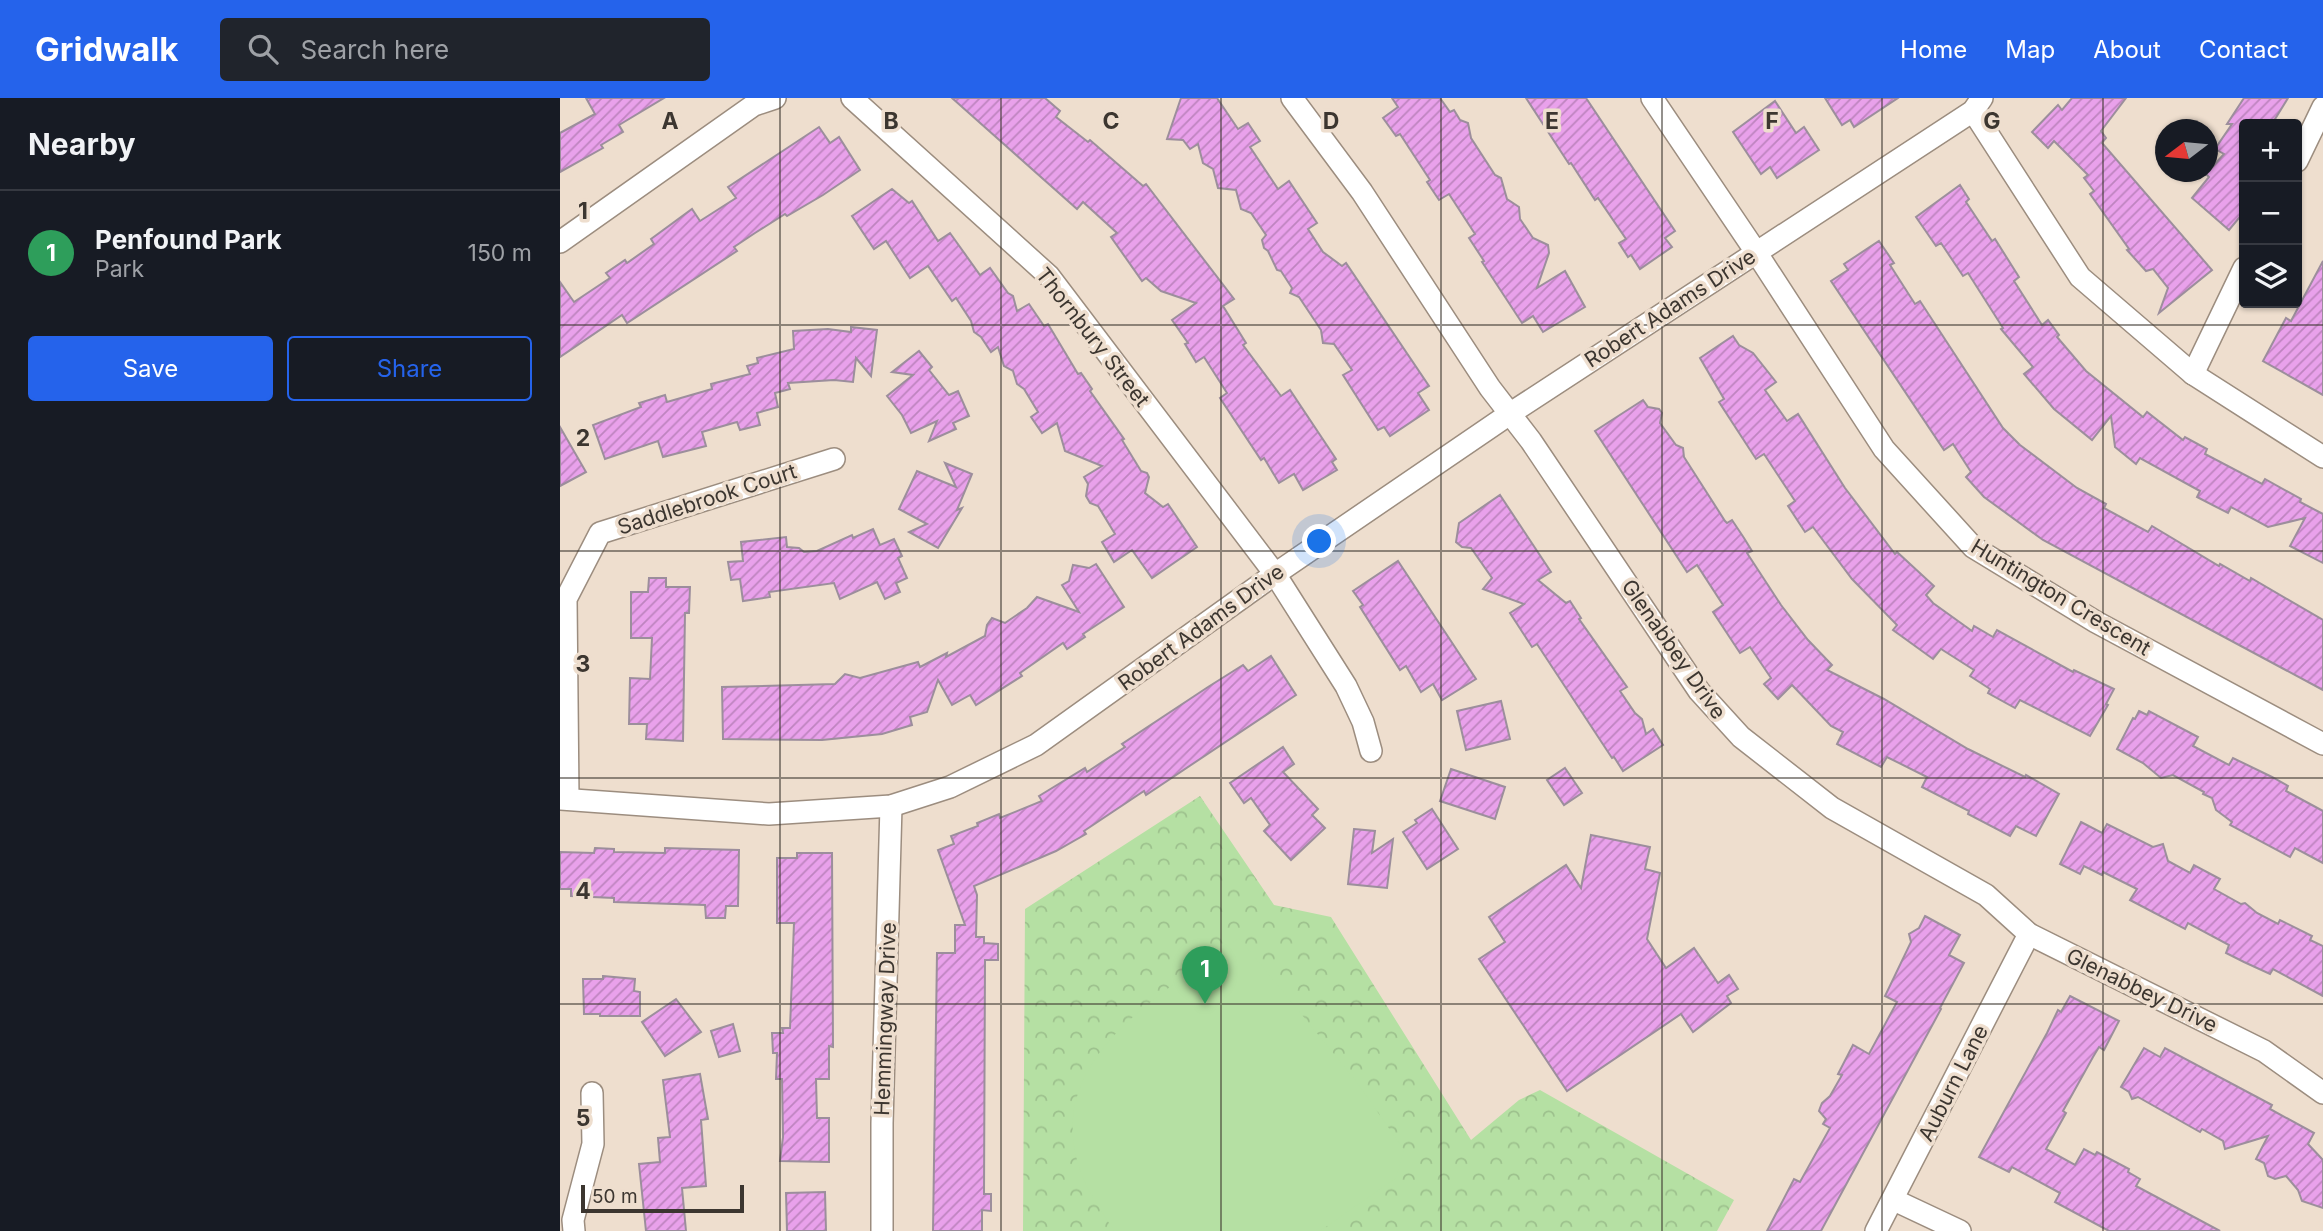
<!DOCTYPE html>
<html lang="en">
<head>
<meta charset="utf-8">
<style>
	body { margin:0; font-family:Inter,sans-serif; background:#20242c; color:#f1f3f6 }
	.controls { position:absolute; right:21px; top:21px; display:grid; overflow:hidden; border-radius:7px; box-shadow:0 2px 5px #0004 }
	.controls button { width:63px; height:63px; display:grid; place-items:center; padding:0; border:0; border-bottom:2px solid #363941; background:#171b24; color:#f1f3f6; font:35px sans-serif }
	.compass { position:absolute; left:1595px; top:21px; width:63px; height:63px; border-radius:50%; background:#171b24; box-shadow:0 2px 5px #0004; rotate:254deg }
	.scale { position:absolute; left:21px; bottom:18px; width:163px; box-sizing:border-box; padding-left:7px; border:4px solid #3c3630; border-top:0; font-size:19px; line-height:24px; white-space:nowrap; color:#3c3630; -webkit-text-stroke:5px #eedece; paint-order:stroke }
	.you { position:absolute; left:760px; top:444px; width:24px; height:24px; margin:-18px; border:5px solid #fff; border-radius:50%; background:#1a73e8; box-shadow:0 0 0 10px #1a73e833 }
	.badge { display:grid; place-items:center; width:46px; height:46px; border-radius:50%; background:#2563eb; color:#fff; font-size:23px; font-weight:700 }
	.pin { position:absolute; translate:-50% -58px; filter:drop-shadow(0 2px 4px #0008) }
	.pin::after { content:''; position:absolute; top:37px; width:24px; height:21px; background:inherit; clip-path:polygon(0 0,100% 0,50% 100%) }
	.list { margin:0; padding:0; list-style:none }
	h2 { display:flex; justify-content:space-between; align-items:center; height:91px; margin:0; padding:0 28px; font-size:30px }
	h2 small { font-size:23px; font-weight:400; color:#9ea1a6 }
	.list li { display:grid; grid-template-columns:46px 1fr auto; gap:21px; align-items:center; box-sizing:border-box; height:126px; padding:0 28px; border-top:2px solid #363941 }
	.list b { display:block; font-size:26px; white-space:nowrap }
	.list p { margin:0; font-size:23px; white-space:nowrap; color:#9ea1a6 }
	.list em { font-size:23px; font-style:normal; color:#9ea1a6 }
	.actions { display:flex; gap:14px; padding:21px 28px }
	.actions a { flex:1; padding:16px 0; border:2px solid #2563eb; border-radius:7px; text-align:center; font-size:24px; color:#2563eb }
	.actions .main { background:#2563eb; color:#fff }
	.icon { flex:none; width:38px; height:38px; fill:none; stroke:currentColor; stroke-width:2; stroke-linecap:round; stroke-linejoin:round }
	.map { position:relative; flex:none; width:1763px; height:1133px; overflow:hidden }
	header { display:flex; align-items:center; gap:42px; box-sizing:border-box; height:98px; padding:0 35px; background:#2563eb; color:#fff }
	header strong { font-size:33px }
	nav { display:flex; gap:38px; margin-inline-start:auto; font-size:24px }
	.search { width:490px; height:63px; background:#20242c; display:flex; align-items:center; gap:18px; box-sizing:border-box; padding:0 24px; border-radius:7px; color:#9ea1a6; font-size:26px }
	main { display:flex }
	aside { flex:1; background:#171b24 }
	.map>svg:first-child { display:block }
	.park { fill:url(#park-crowns) }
	.garden { fill:#b5e0a3 }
	.building { fill:url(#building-hatch); stroke:#9c8e9c; stroke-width:2 }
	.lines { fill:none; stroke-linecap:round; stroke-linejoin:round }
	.minor-casing { stroke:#9c8d7f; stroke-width:24 }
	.minor { stroke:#fff; stroke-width:21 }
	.grid { fill:none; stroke:#3c3630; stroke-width:2; stroke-opacity:0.55 }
	.labels { text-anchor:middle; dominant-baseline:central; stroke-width:7; stroke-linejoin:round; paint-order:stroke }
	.street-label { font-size:21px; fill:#3c3630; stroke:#eedece }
	.grid-label { font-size:23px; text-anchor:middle; font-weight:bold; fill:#3c3630; stroke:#eedece; stroke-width:7; stroke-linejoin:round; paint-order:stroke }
</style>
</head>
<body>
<header>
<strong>Gridwalk</strong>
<div class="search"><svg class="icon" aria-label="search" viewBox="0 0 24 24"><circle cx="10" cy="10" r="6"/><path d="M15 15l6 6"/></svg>Search here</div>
<nav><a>Home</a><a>Map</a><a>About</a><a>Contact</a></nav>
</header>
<main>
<aside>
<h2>Nearby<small></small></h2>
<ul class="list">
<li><span class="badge" style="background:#2e9e5b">1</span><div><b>Penfound Park</b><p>Park</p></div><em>150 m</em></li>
</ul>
<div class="actions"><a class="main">Save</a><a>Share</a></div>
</aside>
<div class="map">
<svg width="1763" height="1133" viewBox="0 0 1763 1133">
	<defs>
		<pattern id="park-crowns" width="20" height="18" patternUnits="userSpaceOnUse" patternTransform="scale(1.75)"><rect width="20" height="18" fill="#b5e0a3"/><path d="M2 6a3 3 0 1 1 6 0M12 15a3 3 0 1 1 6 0" fill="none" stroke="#9dc18d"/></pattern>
		<pattern id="building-hatch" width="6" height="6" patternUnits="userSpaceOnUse" patternTransform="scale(1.75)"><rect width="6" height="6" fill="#e9a1eb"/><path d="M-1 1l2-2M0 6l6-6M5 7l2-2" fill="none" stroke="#be84bf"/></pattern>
	</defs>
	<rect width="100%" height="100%" fill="#eedece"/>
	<polygon class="park" points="640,698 714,807 771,819 911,1042 959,1002 980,992 1174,1102 1157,1133 463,1133 465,811"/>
	<path class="garden" d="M679 840 796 983 844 1052 836 1080 760 1133H554C544 1116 532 1100 524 1082 474 964 600 898 679 840Z"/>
	<g class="building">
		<polygon points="26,0 104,0 59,27 63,34 41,47 43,50 0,74 0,35 35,16"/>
		<polygon points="392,0 485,0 500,13 496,19 528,44 530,42 583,88 586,86 674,201 663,208 686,245 683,247 721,298 730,292 776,361 772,364 777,372 743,392 734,376 719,385 704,360 701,362 660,300 667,295 644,259 636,264 625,246 628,245 612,222 636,205 601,193 586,180 582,183 551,139 557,135 523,104 517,111"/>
		<polygon points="621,0 657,0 678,31 688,25 700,43 690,49 718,91 729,83 757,125 748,131 763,154 782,168 786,165 869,288 858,295 869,312 830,338 824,329 818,332 783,277 792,272 774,246 763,245 761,232 739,199 730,195 732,190 721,173 717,172 708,153 704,150 702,142 706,137 691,115 681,111 676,92 658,90 653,71 643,65 638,46 630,51 623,42 607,41"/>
		<polygon points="832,0 880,0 890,14 894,12 900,22 908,25 911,40 935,77 941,80 947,101 959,109 960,121 973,140 988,147 989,155 977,190 1005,173 1025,209 983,234 973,218 962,225 922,164 924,163 909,140 915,136 889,96 879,102 867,84 870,82 840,36 836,38 823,20 838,9"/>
		<polygon points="966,0 1026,0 1115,133 1105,140 1112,149 1080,171 1071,157 1068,159 1059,145 1066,141 1038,100 1035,102 1011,65 1009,66"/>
		<polygon points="1265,0 1338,0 1294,29 1290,22 1282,27"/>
		<polygon points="1512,0 1566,0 1541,33 1546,40 1542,45 1652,172 1599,215 1608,190 1593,171 1586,173 1567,152 1569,151 1530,96 1534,93 1524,80 1528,77 1494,43 1488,50 1472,34 1498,7 1502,12"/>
		<polygon points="1684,0 1728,0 1712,26 1684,26 1684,114 1669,132 1632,100 1649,79 1646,76 1664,56 1655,51 1672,26 1667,26"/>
		<polygon points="1215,3 1236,35 1244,29 1259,52 1217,80 1210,69 1201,76 1173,34"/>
		<polygon points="259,29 270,45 279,39 300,72 263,97 227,118 225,116 195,135 174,149 177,153 67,225 62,217 0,259 0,184 14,204 50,180 46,175 65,162 67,165 94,146 91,141 132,111 140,123 176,100 168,89"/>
		<polygon points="1400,87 1409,101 1406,104 1432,143 1435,141 1459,179 1454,183 1482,227 1488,222 1499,237 1497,239 1526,273 1583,319 1587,314 1623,342 1625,339 1647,351 1645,356 1702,386 1705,381 1741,401 1740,404 1763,416 1763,465 1730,448 1745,420 1708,429 1671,409 1668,415 1637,399 1640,393 1580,360 1576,366 1555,349 1551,318 1532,342 1494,311 1464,276 1473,269 1441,231 1443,230 1408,175 1403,178 1381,145 1376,148 1356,119"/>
		<polygon points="332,91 349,105 352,103 378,143 390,135 420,177 430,170 448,195 453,198 457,213 469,206 484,228 488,226 518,276 521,275 532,291 530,293 564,341 562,342 581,373 587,375 589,379 585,395 603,409 608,406 637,449 592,480 572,452 554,464 542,444 555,436 538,408 530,405 526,398 528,386 524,379 542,368 505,353 497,325 482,335 471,319 478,314 464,291 457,286 453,273 444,268 438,249 431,254 421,239 414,234 411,223 396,200 392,203 368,168 350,180 326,143 314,151 292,118"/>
		<polygon points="1319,143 1334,165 1330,167 1355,206 1360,203 1443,330 1460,347 1517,390 1546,406 1544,410 1588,434 1592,428 1659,468 1660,466 1690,483 1691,480 1763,522 1763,592 1483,442 1424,399 1406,379 1411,374 1393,346 1384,352 1271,183 1288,172 1284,166"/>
		<polygon points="1763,163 1763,297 1703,263 1726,220 1731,223"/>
		<polygon points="291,229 317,232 311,278 296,260 293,284 274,282 228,285 230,291 215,295 218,309 197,315 200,327 180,332 177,324 142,334 146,348 103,359 98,343 45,361 33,327 81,309 79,305 105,297 107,304 152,291 151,286 190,276 187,268 198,265 197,260 234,251 233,233 268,231 291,234"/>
		<polygon points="1173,238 1179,247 1193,255 1216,284 1205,292 1227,323 1238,316 1285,390 1335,456 1337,454 1374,488 1366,497 1373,505 1412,533 1414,528 1433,539 1437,532 1513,574 1514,572 1554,591 1546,606 1548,607 1530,638 1460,602 1455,610 1428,595 1430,591 1410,578 1414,572 1381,551 1373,561 1333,532 1337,527 1292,481 1253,429 1245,434 1228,408 1235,403 1204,356 1196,361 1159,304 1164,301 1140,260"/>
		<polygon points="359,253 372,269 369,272 389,297 398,293 409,318 393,325 396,331 369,343 377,323 351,335 342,317 327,298 353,277 332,274"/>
		<polygon points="1083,302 1088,309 1099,311 1102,315 1100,325 1116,347 1123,350 1124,359 1165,423 1167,425 1172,422 1184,440 1192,453 1187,455 1221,507 1248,542 1272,567 1267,572 1324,601 1408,651 1465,679 1466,677 1499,696 1476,738 1456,728 1450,738 1408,716 1409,713 1362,689 1367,679 1327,659 1321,669 1277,646 1283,634 1271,628 1232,587 1218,601 1204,586 1211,580 1190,549 1180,555 1153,514 1163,507 1137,467 1127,474 1035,333"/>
		<polygon points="0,329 26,374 0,388"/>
		<polygon points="385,365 412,376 397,412 402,410 378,450 349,434 367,426 339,411 357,373 396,389"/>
		<polygon points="940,397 991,474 978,482 1006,505 1010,503 1021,520 1019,521 1067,589 1060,593 1075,615 1082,621 1086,636 1093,631 1103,647 1063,673 1054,659 1052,660 977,546 972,549 950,515 964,506 923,491 932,480 911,450 902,449 896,444 899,425"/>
		<polygon points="313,431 320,447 334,441 342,458 338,460 347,480 336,485 340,494 325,501 317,484 280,501 274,485 209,494 210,499 183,503 180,481 171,482 168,464 183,463 181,444 226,439 227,449 239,450 244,454 257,453 292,437 293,440"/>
		<polygon points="838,463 916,581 882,602 873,586 861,594 846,568 840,572 800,509 803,507 793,493"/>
		<polygon points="536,466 564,509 523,536 525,539 507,551 503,545 460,575 462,578 416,607 410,597 392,607 378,582 367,614 350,619 352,627 322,636 262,642 163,641 162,589 275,586 285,576 300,580 358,564 360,569 387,555 386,559 425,538 427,527 432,520 445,525 467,510 477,499 519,514 502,487 509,483 513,467 529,470"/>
		<polygon points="89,480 106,480 106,489 130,489 129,515 125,515 123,643 86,641 87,626 69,626 70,580 90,581 92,540 71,540 71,494 88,494"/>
		<polygon points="711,558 736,597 586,697 584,693 524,733 526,736 496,753 414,788 417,797 416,839 424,839 424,845 438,846 438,862 425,862 424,1096 431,1096 431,1113 422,1112 422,1133 373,1133 377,855 395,855 395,827 405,827 378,752 394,746 391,738 418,728 417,725 439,716 440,720 482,703 479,698 525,670 527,674 565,649 562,646 648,589 683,567 688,573"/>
		<polygon points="941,603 950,641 906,652 897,613"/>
		<polygon points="1579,613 1587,617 1589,613 1638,639 1633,648 1669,667 1673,660 1712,679 1728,688 1726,693 1763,713 1763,765 1735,750 1730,759 1670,727 1672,724 1656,712 1652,700 1643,696 1644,694 1613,677 1601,680 1583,665 1557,651 1573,620 1575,621"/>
		<polygon points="723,649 734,666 723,674 758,711 752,717 765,730 731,762 704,733 710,727 691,700 684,705 670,685"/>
		<polygon points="1005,670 1022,695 1004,707 987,682"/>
		<polygon points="891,671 945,689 935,721 880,703"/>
		<polygon points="872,711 898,751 867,771 843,734 857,725 855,722"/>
		<polygon points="1521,724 1542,735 1547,726 1593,749 1603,746 1608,763 1630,775 1634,767 1660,781 1654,791 1681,806 1685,805 1697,815 1718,826 1720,822 1752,838 1750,842 1763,848 1763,898 1713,871 1710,876 1684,864 1666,855 1669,847 1628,825 1625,831 1570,802 1577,791 1543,774 1542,777 1524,768 1520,776 1500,766"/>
		<polygon points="794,731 815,733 812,755 833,741 827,790 788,786"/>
		<polygon points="1031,737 1090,749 1085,771 1100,775 1087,841 1106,870 1134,850 1158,885 1169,877 1178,891 1167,898 1171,905 1133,934 1121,916 1007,993 919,861 945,844 929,819 1006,767 1021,790"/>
		<polygon points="35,750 54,751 54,754 105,755 105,750 179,752 178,808 166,808 165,820 146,820 145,807 54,804 54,800 11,798 11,791 0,791 0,754 34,755"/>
		<polygon points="237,755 272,755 273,949 269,948 269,981 256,981 257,1020 269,1020 269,1064 220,1063 223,1039 222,981 216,981 217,955 213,955 212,935 223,935 222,930 230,930 234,825 217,825 217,760 237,760"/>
		<polygon points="1365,818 1400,837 1389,857 1404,865 1380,910 1381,911 1261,1133 1207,1133 1234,1081 1240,1084 1270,1030 1263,1026 1266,1021 1259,1013 1260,1010 1262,1005 1270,998 1282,977 1278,976 1293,947 1309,956 1337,904 1325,898 1351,844 1349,836 1359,830"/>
		<polygon points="43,878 75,881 74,893 80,894 80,918 40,918 40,916 24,916 23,881 43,881"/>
		<polygon points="1510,898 1559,923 1544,952 1539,949 1533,959 1503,1013 1506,1015 1486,1051 1515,1067 1524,1051 1535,1057 1537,1054 1569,1071 1568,1074 1580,1081 1576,1088 1660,1133 1549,1133 1495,1104 1500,1095 1452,1069 1449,1074 1419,1059 1487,935 1498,912 1501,914"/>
		<polygon points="116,901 141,934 105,958 82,924"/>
		<polygon points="173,926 180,953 159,959 151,933"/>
		<polygon points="1584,950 1600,959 1605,950 1712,1007 1710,1011 1754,1035 1748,1046 1763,1062 1763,1110 1742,1103 1738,1092 1726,1078 1715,1081 1708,1078 1704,1065 1696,1061 1708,1038 1665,1051 1663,1043 1642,1031 1640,1034 1578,999 1572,1001 1569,994 1561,989"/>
		<polygon points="140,976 148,1021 141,1022 146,1088 122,1090 126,1133 86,1133 79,1066 100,1064 98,1040 110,1039 103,982"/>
		<polygon points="265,1094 266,1133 227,1133 226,1095"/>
	</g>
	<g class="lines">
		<defs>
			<g id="minor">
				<polyline points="292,0 489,178 715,476 786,588 803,624 811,653"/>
				<polyline points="732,0 802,94 930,290 971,343 1139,593 1181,639 1272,710 1426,797 1469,836 1704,953 1763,995"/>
				<polyline points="1092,0 1196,154 1324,351 1413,449 1536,524 1763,646"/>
				<polyline points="1413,13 1520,179 1633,276 1763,359"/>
				<polyline points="1737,63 1763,9"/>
				<polyline points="0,144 194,7 215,0"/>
				<polyline points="1633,276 1684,170"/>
				<polyline points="0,701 209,716 331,708 390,689 476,647 715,476 951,315 1413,13 1422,0"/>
				<polyline points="8,701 6,501 40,435 274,361"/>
				<polyline points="1334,1102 1400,1133"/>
				<polyline points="14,1133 13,1122 33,1046 32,995"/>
				<polyline points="322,1133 322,1025 331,708"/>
				<polyline points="1316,1133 1469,836"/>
			</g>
		</defs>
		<use href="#minor" class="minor-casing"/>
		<use href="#minor" class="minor"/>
	</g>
	<path class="grid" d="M220 0V1133M441 0V1133M661 0V1133M881 0V1133M1102 0V1133M1322 0V1133M1543 0V1133M0 227H1763M0 453H1763M0 680H1763M0 906H1763"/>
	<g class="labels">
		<g class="street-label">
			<text transform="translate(1110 210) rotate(-33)">Robert Adams Drive</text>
			<text transform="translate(533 239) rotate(52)">Thornbury Street</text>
			<text transform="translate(147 401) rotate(-18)">Saddlebrook Court</text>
			<text transform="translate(1501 499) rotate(31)">Huntington Crescent</text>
			<text transform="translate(641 529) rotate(-36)">Robert Adams Drive</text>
			<text transform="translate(1114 551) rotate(55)">Glenabbey Drive</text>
			<text transform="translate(1582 892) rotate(26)">Glenabbey Drive</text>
			<text transform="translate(325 921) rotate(-88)">Hemmingway Drive</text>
			<text transform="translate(1393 985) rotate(-63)">Auburn Lane</text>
		</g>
	</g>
	<g class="grid-label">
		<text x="110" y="31">A</text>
		<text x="331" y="31">B</text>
		<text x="551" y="31">C</text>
		<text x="771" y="31">D</text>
		<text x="992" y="31">E</text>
		<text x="1212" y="31">F</text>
		<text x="1432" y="31">G</text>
		<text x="23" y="121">1</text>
		<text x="23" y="348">2</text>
		<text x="23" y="574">3</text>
		<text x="23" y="801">4</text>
		<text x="23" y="1028">5</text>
	</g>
</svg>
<div class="controls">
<button>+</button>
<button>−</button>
<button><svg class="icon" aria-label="layers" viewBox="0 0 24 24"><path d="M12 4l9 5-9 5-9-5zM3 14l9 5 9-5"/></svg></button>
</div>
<svg class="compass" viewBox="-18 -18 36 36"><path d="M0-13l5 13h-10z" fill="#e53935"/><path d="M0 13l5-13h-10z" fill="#9ea1a6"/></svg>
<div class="scale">50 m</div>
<div class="you"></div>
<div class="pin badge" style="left:645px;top:906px;background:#2e9e5b">1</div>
</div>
</main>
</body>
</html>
